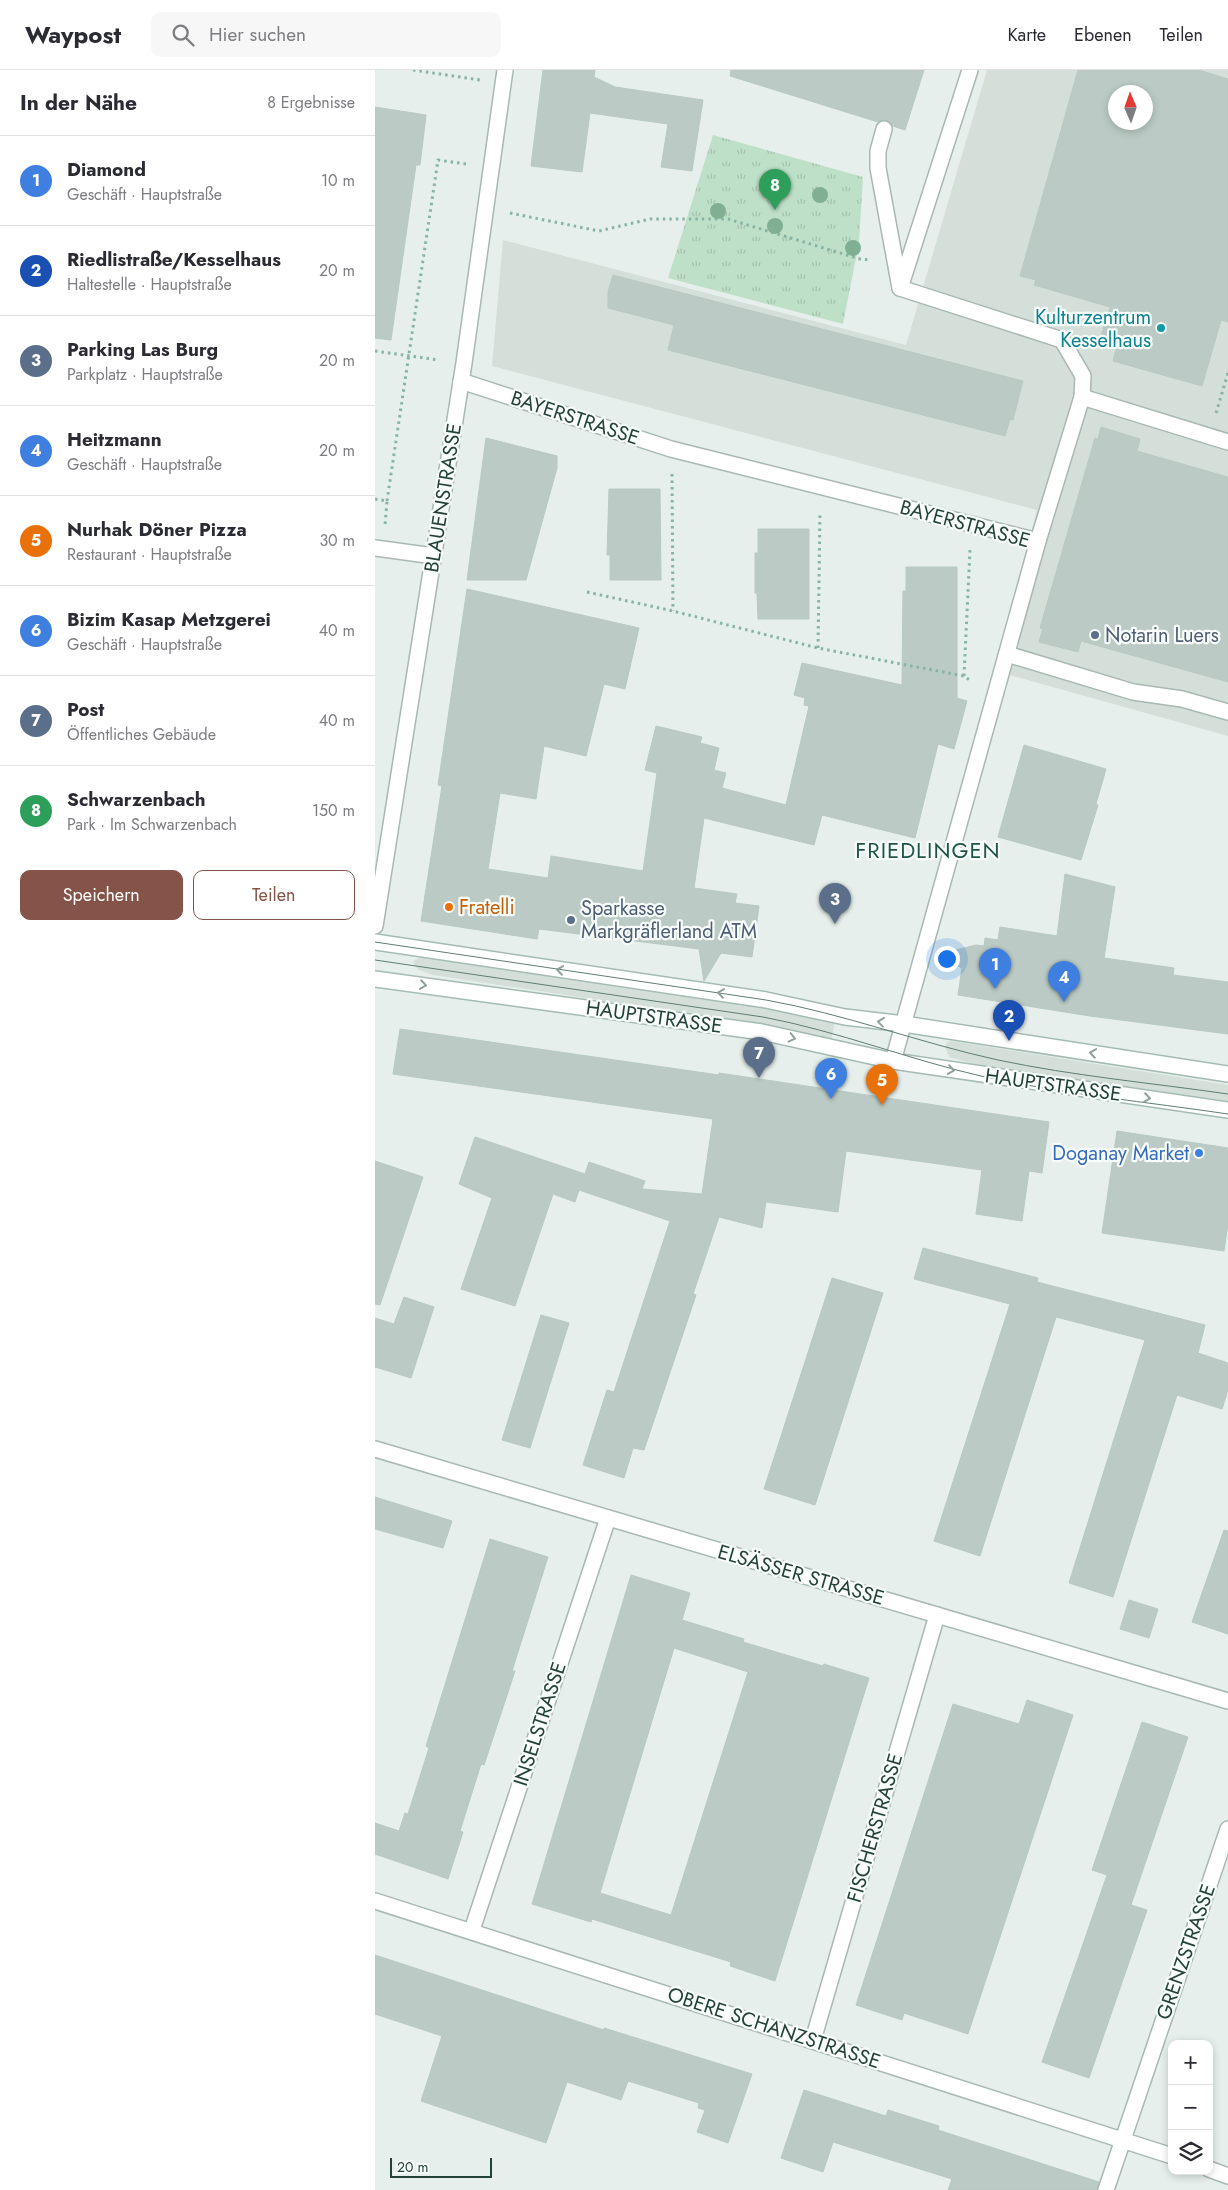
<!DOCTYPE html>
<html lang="de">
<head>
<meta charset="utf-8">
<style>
	body { margin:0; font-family:Jost,sans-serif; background:#f7f7f7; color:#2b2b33 }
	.controls { position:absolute; right:15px; bottom:15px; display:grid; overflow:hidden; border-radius:10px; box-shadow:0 2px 8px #0003 }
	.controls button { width:45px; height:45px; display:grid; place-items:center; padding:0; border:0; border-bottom:1px solid #e1e1e2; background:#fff; color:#2b2b33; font:25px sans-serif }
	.compass { position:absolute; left:733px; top:15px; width:45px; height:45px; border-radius:50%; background:#fff; box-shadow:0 2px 8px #0003; rotate:358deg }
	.scale { position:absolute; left:15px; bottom:12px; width:102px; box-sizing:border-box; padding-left:5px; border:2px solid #24423a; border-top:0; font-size:14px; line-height:18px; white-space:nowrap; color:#24423a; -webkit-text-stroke:4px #f7fbf9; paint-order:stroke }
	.you { position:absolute; left:571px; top:888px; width:18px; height:18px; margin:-12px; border:4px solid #fff; border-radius:50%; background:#1a73e8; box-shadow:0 0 0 8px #1a73e833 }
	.badge { display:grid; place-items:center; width:32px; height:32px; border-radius:50%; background:#855347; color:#fff; font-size:16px; font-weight:700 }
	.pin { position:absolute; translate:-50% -41px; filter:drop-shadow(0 1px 2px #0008) }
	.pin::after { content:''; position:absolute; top:26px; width:18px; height:15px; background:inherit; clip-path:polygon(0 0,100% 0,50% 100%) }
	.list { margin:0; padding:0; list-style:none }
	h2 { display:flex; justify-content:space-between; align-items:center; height:65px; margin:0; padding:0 20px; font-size:21px }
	h2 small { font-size:16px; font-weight:400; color:#7c7c81 }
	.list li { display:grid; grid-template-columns:32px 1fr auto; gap:15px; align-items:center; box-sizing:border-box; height:90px; padding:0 20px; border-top:1px solid #e1e1e2 }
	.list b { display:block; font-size:19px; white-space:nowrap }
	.list p { margin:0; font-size:16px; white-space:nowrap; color:#7c7c81 }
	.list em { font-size:16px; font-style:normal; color:#7c7c81 }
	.actions { display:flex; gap:10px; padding:15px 20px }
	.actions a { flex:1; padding:11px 0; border:1px solid #855347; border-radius:10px; text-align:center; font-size:18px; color:#855347 }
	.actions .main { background:#855347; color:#fff }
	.icon { flex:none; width:28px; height:28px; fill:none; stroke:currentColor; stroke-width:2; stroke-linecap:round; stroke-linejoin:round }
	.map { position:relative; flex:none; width:853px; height:2120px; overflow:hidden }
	header { display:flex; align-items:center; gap:30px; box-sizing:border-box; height:70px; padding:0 25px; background:#fff; border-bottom:1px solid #e1e1e2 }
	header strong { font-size:24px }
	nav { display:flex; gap:28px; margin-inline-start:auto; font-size:18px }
	.search { width:350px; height:45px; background:#f7f7f7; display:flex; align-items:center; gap:12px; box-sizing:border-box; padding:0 18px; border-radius:10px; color:#7c7c81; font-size:19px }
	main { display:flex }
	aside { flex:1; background:#fff }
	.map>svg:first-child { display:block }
	.built { fill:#d4dfda; fill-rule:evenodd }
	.park { fill:url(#park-tufts) }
	.building { fill:#bbcac4; stroke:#b8c9c2; fill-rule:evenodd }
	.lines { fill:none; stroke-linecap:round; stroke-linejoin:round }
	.lane-casing { stroke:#a8b8b2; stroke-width:18 }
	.street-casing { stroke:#a8b8b2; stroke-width:18 }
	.secondary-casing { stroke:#a4bbb3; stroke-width:18 }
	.path { stroke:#86b3a5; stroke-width:3; stroke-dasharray:2.5 4; stroke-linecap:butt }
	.lane { stroke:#fff; stroke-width:15 }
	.street { stroke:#fff; stroke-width:15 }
	.secondary { stroke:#fff; stroke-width:15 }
	.tram { stroke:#5f7d75; stroke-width:1 }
	.tree { fill:#80af93 }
	.oneway { stroke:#92a09c }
	.culture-dot { fill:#0f9aa8; stroke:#f7fbf9; stroke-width:2 }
	.service-dot { fill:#5c6f8a; stroke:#f7fbf9; stroke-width:2 }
	.food-dot { fill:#e8710a; stroke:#f7fbf9; stroke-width:2 }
	.shop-dot { fill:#3f7fe0; stroke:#f7fbf9; stroke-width:2 }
	.labels { text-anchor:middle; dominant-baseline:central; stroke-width:4.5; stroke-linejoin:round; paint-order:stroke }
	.culture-label { font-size:20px; fill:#0d838f; stroke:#f7fbf9; text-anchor:end }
	.street-label { font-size:20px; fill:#24423a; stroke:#f7fbf9 }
	.service-label { font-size:20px; fill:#4e5e75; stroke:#f7fbf9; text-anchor:start }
	.food-label { font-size:20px; fill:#c56008; stroke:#f7fbf9; text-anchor:start }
	.shop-label { font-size:20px; fill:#366cbe; stroke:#f7fbf9; text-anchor:end }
	.quarter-label { font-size:22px; letter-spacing:1px; fill:#1f5548; stroke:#f7fbf9 }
</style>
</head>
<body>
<header>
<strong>Waypost</strong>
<div class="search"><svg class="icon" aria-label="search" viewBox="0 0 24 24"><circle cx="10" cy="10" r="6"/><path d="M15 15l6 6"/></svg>Hier suchen</div>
<nav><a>Karte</a><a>Ebenen</a><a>Teilen</a></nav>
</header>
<main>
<aside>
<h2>In der Nähe<small>8 Ergebnisse</small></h2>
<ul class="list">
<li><span class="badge" style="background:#3f7fe0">1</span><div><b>Diamond</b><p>Geschäft · Hauptstraße</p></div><em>10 m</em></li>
<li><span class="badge" style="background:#1a4fb4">2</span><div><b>Riedlistraße/Kesselhaus</b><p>Haltestelle · Hauptstraße</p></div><em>20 m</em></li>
<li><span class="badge" style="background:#5c6f8a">3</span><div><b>Parking Las Burg</b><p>Parkplatz · Hauptstraße</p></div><em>20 m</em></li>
<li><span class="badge" style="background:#3f7fe0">4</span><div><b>Heitzmann</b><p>Geschäft · Hauptstraße</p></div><em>20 m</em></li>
<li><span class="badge" style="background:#e8710a">5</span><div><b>Nurhak Döner Pizza</b><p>Restaurant · Hauptstraße</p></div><em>30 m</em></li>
<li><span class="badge" style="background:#3f7fe0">6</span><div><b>Bizim Kasap Metzgerei</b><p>Geschäft · Hauptstraße</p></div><em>40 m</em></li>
<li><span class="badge" style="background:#5c6f8a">7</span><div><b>Post</b><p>Öffentliches Gebäude</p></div><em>40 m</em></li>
<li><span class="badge" style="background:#2e9e5b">8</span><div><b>Schwarzenbach</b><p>Park · Im Schwarzenbach</p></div><em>150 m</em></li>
</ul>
<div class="actions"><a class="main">Speichern</a><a>Teilen</a></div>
</aside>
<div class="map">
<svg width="853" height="2120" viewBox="0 0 853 2120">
	<defs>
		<pattern id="park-tufts" width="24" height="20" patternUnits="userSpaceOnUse" patternTransform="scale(1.25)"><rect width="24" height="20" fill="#bfe0c8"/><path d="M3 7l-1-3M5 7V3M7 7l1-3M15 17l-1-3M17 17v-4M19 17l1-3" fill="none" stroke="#a4c1ad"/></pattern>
	</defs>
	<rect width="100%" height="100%" fill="#e6efeb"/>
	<g class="built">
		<path d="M612 0H853V666L620 601 662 440 117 296 128 170 531 275ZM740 22H770V52H740Z"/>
		<polygon points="47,887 373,935 460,951 456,971 415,959 58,905 44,900 39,895 39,890"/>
		<polygon points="577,971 853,1015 853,1031 609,997 574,987 570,977 572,972"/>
	</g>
	<polygon class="park" points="338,65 488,107 484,173 468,254 293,208"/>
	<g class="building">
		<polygon points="168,0 220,0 219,7 240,17 328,30 317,101 286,97 293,54 215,43 207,102 156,96"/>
		<polygon points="356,0 549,0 530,60 518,56 512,50 503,52 355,6"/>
		<path d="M703 0H824L853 9V252L846 250 827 316 738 291 743 271 726 266 735 237 659 215 661 210 645 206ZM740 22H770V52H740Z"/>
		<polygon points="0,37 51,45 45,95 41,95 16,270 0,268"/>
		<polygon points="238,205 648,311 638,350 635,349 630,366 293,280 299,255 233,238 233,222"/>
		<polygon points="726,357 765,369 762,381 853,407 853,612 706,571 703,582 664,572 668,559 665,558 720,368 723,369"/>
		<polygon points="111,368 182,386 182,398 151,510 92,510"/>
		<polygon points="234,419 285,419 286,510 235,510 235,485 232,485"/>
		<polygon points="383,459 434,459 434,549 383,549 382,523 380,523 380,483 383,483"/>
		<polygon points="531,497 582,497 582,628 592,631 579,679 563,674 540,768 447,745 439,775 329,748 319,818 362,824 360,833 384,836 377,887 346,883 329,911 324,879 164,859 162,869 46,851 67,716 63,715 92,519 264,558 250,619 229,614 211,686 169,676 161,729 125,723 113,799 173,808 176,786 268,801 282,703 270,700 281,656 327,667 325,673 344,678 339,700 351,703 347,718 411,735 434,636 429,635 430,628 419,625 427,593 527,615 528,521 531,521"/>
		<polygon points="649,675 731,699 721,734 723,735 706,790 623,767"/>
		<polygon points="690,804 740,817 729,888 799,898 798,905 853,912 853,964 715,946 583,925 587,898 560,885 601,875 609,876 610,868 623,870 625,857 682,866"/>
		<polygon points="25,959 344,1005 344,1003 674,1052 667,1103 654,1101 647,1151 601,1144 607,1100 471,1081 463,1142 391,1132 387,1158 344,1147 318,1224 321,1225 269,1380 258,1378 249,1408 208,1395 232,1320 239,1322 295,1151 204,1120 200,1132 178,1124 140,1236 86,1219 117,1128 84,1114 100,1067 210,1104 214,1092 270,1111 267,1119 327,1124 338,1049 18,1004"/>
		<polygon points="742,1061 853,1078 853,1154 849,1181 727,1163"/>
		<polygon points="0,1091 48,1107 5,1235 0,1234"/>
		<polygon points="548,1178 663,1208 662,1212 830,1255 823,1283 853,1293 853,1320 847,1339 802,1325 738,1527 694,1513 770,1270 681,1247 605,1486 559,1471 635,1234 539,1209"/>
		<polygon points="457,1208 508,1223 440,1435 389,1419"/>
		<polygon points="29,1227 59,1237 36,1308 0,1297 0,1248 19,1254"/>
		<polygon points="166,1245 194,1253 155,1378 127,1370"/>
		<polygon points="0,1427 77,1451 68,1478 0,1459"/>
		<polygon points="849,1460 853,1461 853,1564 817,1552"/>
		<polygon points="115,1469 173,1487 137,1601 140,1601 109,1695 106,1694 85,1761 88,1762 73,1809 0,1784 0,1753 24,1761 30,1743 33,1744 54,1678 51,1676"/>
		<path d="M256 1505 315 1523 307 1550 369 1569 368 1572 448 1596 449 1594 494 1608 400 1911 355 1896 356 1892 217 1849 216 1852 157 1834ZM299 1578 373 1602 296 1845 225 1823Z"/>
		<polygon points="754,1530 783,1539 774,1568 745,1559"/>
		<polygon points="652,1630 698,1645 593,1964 529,1943 527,1950 481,1935 578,1634 644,1654"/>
		<polygon points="767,1652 813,1667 756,1835 772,1840 714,2008 667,1992 732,1805 717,1800"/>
		<polygon points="0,1885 229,1960 229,1958 377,2004 353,2073 322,2062 330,2040 323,2038 324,2033 253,2011 246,2030 192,2012 171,2073 46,2031 67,1966 0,1944"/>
		<polygon points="429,2020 511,2046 513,2040 564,2056 563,2060 724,2112 722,2120 573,2120 577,2109 458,2072 448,2102 406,2088"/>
	</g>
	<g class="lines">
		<defs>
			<g id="lane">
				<polyline points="509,59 503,81 503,98 525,218"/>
				<polyline points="632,584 758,622 807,629 853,642"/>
			</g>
			<g id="street">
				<polyline points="86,311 296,379 663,471"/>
				<polyline points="707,327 853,372"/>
				<polyline points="0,478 59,486"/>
				<polyline points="0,856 89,293 130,0"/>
				<polyline points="518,991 663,471 707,327 708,306 687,270 525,218 595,0"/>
				<polyline points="0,1379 853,1631"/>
				<polyline points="0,1831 797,2086"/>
				<polyline points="97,1860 233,1448"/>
				<polyline points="438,1970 562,1545"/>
				<polyline points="834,2099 853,2106"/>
				<polyline points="731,2120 853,1759"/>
			</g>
			<g id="secondary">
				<polyline points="0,872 391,930 470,947 529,954 853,1004"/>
				<polyline points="0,909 387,962 518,991 853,1040"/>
			</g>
		</defs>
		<use href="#lane" class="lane-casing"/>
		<use href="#street" class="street-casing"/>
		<use href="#secondary" class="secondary-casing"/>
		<g class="path">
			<polyline points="38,0 105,10"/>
			<polyline points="135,143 224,161 275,149 353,149 485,189 495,190"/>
			<polyline points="0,281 64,290"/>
			<polyline points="841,343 853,303"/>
			<polyline points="297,404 298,541"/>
			<polyline points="0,429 12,431 10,455"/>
			<polyline points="12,431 63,90 91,94"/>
			<polyline points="212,522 298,541 443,578 589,606 597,612"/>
			<polyline points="443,578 445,442"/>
			<polyline points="589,606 595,480"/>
		</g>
		<use href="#lane" class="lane"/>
		<use href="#street" class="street"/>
		<use href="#secondary" class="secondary"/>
		<g class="tram">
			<path d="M0 872 391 930C470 944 545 973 623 990 699 1006 777 1013 853 1024"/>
			<path d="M0 890 388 947C463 961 535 990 610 1007 690 1024 772 1032 853 1044"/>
		</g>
	</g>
	<g class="tree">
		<circle cx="445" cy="125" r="8"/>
		<circle cx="343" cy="141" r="8"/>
		<circle cx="400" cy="156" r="8"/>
		<circle cx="478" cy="178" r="8"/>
	</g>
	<defs><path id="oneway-chevron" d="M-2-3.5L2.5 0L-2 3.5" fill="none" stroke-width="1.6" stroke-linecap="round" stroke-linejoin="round" transform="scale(1.25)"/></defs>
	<g class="oneway">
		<use href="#oneway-chevron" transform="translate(185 900) rotate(-172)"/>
		<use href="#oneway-chevron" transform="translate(48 915) rotate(8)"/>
		<use href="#oneway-chevron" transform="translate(346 923) rotate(-172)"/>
		<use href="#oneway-chevron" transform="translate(506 952) rotate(-173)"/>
		<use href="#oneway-chevron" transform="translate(417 968) rotate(13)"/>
		<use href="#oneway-chevron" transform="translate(718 983) rotate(-171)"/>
		<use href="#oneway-chevron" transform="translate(576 1000) rotate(8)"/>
		<use href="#oneway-chevron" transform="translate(772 1028) rotate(8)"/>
	</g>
	<circle class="culture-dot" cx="786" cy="258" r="5"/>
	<g class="service-dot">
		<circle cx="720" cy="565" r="5"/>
		<circle cx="196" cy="850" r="5"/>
	</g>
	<circle class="food-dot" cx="74" cy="837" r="5"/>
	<circle class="shop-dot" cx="824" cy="1083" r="5"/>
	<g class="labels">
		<g class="culture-label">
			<text x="776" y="247">Kulturzentrum<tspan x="776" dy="23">Kesselhaus</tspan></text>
		</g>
		<g class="street-label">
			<text transform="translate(200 348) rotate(18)">BAYERSTRASSE</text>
			<text transform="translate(68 428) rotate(-81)">BLAUENSTRASSE</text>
			<text transform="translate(590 454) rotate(15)">BAYERSTRASSE</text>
			<text transform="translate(279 947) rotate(8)">HAUPTSTRASSE</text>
			<text transform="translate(678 1015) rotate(8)">HAUPTSTRASSE</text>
			<text transform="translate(426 1505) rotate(16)">ELSÄSSER STRASSE</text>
			<text transform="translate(165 1654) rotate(-72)">INSELSTRASSE</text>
			<text transform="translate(500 1758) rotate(-74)">FISCHERSTRASSE</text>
			<text transform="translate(811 1882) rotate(-71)">GRENZSTRASSE</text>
			<text transform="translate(399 1958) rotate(18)">OBERE SCHANZSTRASSE</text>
		</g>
		<g class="service-label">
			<text x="730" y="565">Notarin Luers</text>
			<text x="206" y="838">Sparkasse<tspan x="206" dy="23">Markgräflerland ATM</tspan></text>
		</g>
		<g class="food-label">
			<text x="84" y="837">Fratelli</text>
		</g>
		<g class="shop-label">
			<text x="814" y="1083">Doganay Market</text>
		</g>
		<g class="quarter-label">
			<text x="553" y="780">FRIEDLINGEN</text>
		</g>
	</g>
</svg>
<div class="controls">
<button>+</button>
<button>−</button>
<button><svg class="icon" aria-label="layers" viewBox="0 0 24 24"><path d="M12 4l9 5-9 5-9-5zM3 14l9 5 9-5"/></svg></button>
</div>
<svg class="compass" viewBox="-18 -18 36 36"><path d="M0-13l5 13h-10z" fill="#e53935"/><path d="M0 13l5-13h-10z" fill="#7c7c81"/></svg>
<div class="scale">20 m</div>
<div class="you"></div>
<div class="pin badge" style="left:620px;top:919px;background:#3f7fe0">1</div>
<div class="pin badge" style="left:634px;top:971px;background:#1a4fb4">2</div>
<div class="pin badge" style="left:460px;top:854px;background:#5c6f8a">3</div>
<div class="pin badge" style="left:689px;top:932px;background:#3f7fe0">4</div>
<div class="pin badge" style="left:507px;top:1035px;background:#e8710a">5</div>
<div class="pin badge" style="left:456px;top:1029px;background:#3f7fe0">6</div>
<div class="pin badge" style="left:384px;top:1008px;background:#5c6f8a">7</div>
<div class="pin badge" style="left:400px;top:140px;background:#2e9e5b">8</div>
</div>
</main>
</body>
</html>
